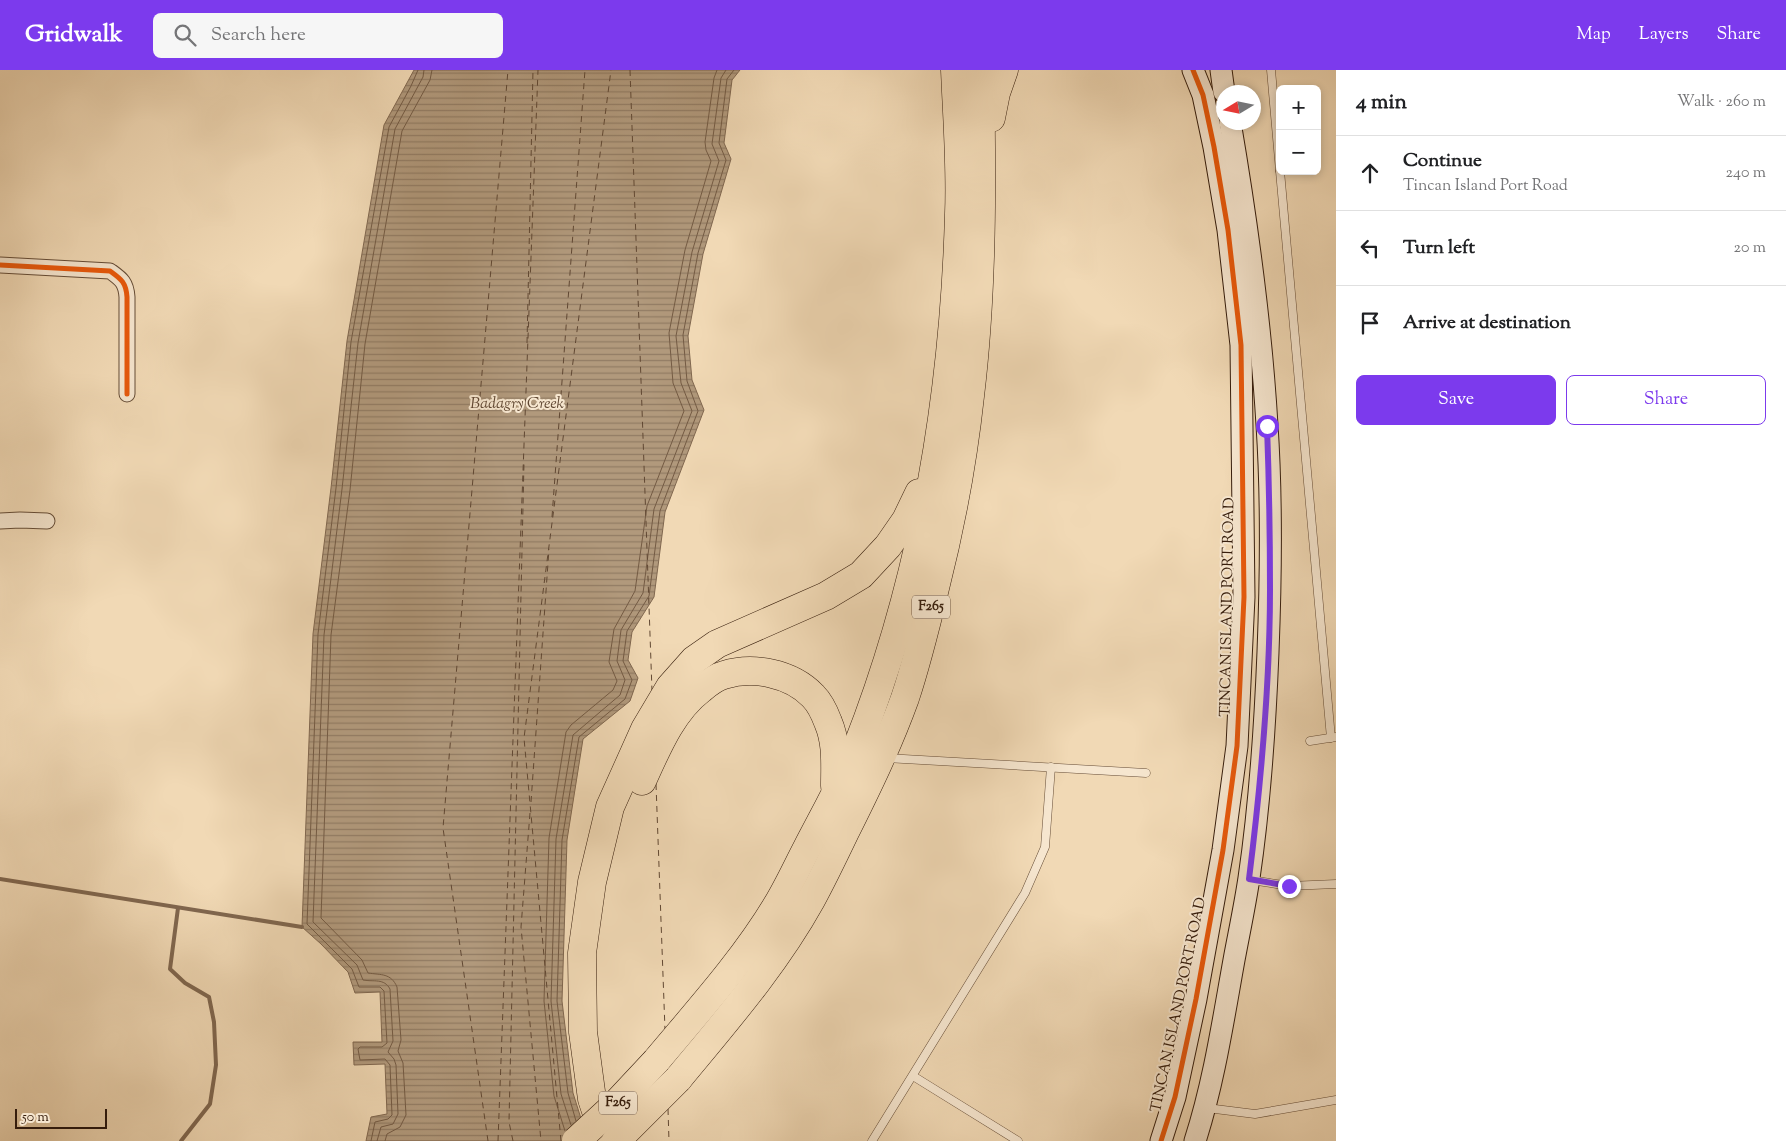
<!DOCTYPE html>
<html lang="en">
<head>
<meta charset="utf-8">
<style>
	body { margin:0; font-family:"Sorts Mill Goudy",serif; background:#f6f6f6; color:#202124 }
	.controls { position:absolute; right:15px; top:15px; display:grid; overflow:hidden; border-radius:8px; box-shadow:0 2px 8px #0003 }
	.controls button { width:45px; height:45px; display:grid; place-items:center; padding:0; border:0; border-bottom:1px solid #e0e0e0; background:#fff; color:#202124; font:25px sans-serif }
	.compass { position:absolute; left:1216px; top:15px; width:45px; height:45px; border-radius:50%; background:#fff; box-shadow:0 2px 8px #0003; rotate:260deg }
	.scale { position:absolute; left:15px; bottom:12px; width:92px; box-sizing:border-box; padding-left:5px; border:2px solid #361d0c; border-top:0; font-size:14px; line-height:18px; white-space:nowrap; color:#361d0c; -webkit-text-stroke:4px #f6e6cf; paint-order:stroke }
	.stop { position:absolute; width:15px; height:15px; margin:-11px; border:4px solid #7c3aed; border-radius:50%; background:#fff }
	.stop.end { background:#7c3aed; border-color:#fff; box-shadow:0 1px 5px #0008 }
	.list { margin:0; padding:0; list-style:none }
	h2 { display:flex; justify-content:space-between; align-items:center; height:65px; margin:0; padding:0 20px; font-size:21px }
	h2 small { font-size:16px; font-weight:400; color:#757577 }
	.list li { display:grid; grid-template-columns:32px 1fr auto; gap:15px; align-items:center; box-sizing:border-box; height:75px; padding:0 20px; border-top:1px solid #e0e0e0 }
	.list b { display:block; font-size:19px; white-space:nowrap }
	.list p { margin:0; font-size:16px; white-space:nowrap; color:#757577 }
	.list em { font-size:16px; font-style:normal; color:#757577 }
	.actions { display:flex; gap:10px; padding:15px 20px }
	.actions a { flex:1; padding:11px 0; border:1px solid #7c3aed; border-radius:8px; text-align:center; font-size:18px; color:#7c3aed }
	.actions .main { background:#7c3aed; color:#fff }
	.icon { flex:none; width:28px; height:28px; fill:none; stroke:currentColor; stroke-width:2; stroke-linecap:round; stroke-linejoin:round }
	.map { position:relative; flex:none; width:1336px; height:1071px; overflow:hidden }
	header { display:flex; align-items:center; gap:30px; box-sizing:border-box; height:70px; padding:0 25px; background:#7c3aed; color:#fff }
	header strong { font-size:24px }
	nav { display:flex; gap:28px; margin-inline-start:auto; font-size:18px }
	.search { width:350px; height:45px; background:#f6f6f6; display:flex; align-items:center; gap:12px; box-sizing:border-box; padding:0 18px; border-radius:8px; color:#757577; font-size:19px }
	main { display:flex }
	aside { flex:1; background:#fff }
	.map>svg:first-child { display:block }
	.water { fill:url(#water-rules); stroke:#80674f }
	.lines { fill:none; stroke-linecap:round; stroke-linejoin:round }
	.shore { stroke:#745b44; stroke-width:1 }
	.stream { stroke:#80674f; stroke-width:4 }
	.ferry { stroke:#614833; stroke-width:1; stroke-dasharray:6 5; stroke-linecap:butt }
	.lane-casing { stroke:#654c36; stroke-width:9 }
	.street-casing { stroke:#654c36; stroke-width:17 }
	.secondary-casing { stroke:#361d0c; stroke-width:23 }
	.highway-casing { stroke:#361d0c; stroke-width:29 }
	.lane { stroke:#f6e6cf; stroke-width:8 }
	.street { stroke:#f6e6cf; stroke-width:15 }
	.secondary { stroke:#f6e6cf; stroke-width:21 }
	.highway { stroke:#f1d9b5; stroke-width:28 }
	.highway-bridge-casing { stroke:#361d0c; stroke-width:29; stroke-linecap:butt }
	.highway-bridge { stroke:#f1d9b5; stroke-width:28 }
	.cycleway-casing { stroke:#f6e6cf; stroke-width:8 }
	.cycleway { stroke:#e8590c; stroke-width:5 }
	.route { stroke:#7c3aed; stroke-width:6 }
	.labels { text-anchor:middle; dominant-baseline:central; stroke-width:4; stroke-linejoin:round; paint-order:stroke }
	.shield { fill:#f6e6cf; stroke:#705946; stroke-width:1 }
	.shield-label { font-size:14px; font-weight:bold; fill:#361d0c }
	.street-label { font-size:15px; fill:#361d0c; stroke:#f6e6cf }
	.water-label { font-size:16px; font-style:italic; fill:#614833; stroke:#f6e6cf }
</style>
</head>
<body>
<header>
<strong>Gridwalk</strong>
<div class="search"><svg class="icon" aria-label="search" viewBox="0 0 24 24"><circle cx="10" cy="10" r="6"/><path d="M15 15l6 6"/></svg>Search here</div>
<nav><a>Map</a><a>Layers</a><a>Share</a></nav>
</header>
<main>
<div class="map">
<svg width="1336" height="1071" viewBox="0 0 1336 1071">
	<defs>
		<pattern id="water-rules" width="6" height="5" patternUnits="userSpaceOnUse" patternTransform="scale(1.25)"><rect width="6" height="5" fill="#b1997c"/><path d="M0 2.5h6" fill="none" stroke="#917c64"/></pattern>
	</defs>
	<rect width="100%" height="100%" fill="#f1d9b5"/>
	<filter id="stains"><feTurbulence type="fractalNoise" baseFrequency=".004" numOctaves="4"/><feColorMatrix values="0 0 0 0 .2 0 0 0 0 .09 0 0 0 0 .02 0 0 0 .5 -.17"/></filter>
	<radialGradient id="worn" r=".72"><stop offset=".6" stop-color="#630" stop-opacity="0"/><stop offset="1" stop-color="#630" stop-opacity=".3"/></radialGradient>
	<polygon class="water" points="414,0 740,0 732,10 724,73 731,89 703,184 688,266 692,310 704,340 665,442 654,527 632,562 628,590 638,608 630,631 583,669 567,770 562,931 573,1023 588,1071 366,1071 371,1047 387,1044 385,994 354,995 353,972 382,972 380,922 355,923 348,902 321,874 302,857 313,564 331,418 347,271 384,55"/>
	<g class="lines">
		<g class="shore">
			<polyline points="576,1051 568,1023 557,931 562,770 579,667 625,629 632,610 623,591 627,561 649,526 660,441 698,341 687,311 683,265 698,183 726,90 719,73 727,9 734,0"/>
			<polyline points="571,1055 561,1024 551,931 556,769 573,665 620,625 625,610 617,591 621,560 643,523 654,439 692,341 681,313 676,266 692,182 719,91 712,74 721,8 726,0"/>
			<polyline points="565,1061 554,1026 544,931 549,768 566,662 571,655 613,620 617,611 609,592 614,559 635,521 647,436 684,341 673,313 669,263 685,180 711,91 706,80 705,72 714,8 717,0"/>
			<polyline points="371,1071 375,1052 388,1049 392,1045 390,995 385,989 360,990 358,979 360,977 382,977 387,973 384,921 380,917 359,917 352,899 307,854 318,564 336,418 351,272 389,57 411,16 418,0"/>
			<path d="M377 1071 381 1057 393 1054 398 1044 396 995 394 989 388 982 393 971 390 919C384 908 374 912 363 910L357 895 313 852 324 565 342 419 358 273 395 59 423 7 424 0"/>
			<path d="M385 1071 387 1064 400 1057 406 1045 403 993 398 981 401 970 397 917C391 903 381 905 368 903L362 890 321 848 331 565 350 420 365 274 402 61 430 10 432 0"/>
		</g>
		<g class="stream">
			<polyline points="0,809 302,857"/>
			<polyline points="178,838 170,899 185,913 209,927 214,952 216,995 210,1034 181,1071"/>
		</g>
		<g class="ferry">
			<polyline points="630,0 652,621"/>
			<polyline points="527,273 533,0"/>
			<polyline points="552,447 585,0"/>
			<polyline points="656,714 665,960"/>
			<polyline points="531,732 549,479"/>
			<polyline points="530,743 521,857 541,1071"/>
			<polyline points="668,1039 669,1071"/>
			<polyline points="488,1071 443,758 508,0"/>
			<polyline points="498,1071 538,0"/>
			<polyline points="513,1071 509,1052 524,392"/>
			<polyline points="561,1071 524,668 611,0"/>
		</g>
		<defs>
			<g id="lane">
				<polyline points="1271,0 1280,101"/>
				<polyline points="1280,101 1331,668"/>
				<polyline points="1310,671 1336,667"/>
				<polyline points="886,688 1146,703"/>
				<polyline points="1251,810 1289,816 1336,814"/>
				<polyline points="913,1006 1018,1071"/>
				<polyline points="1207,1038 1255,1044 1336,1030"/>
				<polyline points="872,1071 1025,823 1045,777 1051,697"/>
			</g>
			<g id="street">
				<path d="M0 195 110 201C121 209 126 212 127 227V324"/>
				<polyline points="0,451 20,450 47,451"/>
			</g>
			<g id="secondary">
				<polyline points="1221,0 1224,22"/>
				<polyline points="1161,1071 1175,1027 1196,929 1223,780 1237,676 1244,527 1241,275 1228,160 1214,77 1203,25 1193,0"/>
				<path d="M1195 1071C1214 1012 1223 951 1234 890 1239 863 1245 835 1249 808 1260 733 1265 658 1268 582 1271 506 1272 430 1267 355 1261 253 1247 152 1230 52"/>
			</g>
			<g id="highway">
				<polyline points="991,48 996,23 1004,0"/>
				<path d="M642 711C657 678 672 641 701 619 707 614 716 607 724 605 753 596 791 603 813 626 819 632 825 644 828 652 837 673 835 694 835 716"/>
				<path d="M656 991C697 942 744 890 777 835 788 817 797 797 807 778 824 745 843 712 857 677 923 509 954 325 959 144 961 96 957 48 955 0"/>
				<path d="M678 1009C725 952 775 895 811 830 823 808 834 785 845 762 867 718 888 675 905 628 917 592 926 555 935 518 951 455 963 391 970 326 983 218 982 108 980 0"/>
				<polyline points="606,1071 592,1029 583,962 582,883 592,812 610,737 645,659 670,617 694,590 717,574 826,526 861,505 888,476 906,450 919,423"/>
			</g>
		</defs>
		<use href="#lane" class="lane-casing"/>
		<use href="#street" class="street-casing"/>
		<use href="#secondary" class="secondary-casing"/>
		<use href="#highway" class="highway-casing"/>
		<use href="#lane" class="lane"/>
		<use href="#street" class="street"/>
		<use href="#secondary" class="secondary"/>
		<use href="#highway" class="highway"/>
		<defs>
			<g id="highway-bridge">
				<polyline points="576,1071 613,1037 656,991"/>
				<polyline points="616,1071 678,1009"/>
			</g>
		</defs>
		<use href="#highway-bridge" class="highway-bridge-casing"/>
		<use href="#highway-bridge" class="highway-bridge"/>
		<defs>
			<g id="cycleway">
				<path d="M0 195 110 201C121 209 126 212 127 227V324"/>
				<polyline points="1161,1071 1175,1027 1196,929 1223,780 1237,676 1244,527 1241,275 1228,160 1214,77 1203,25 1193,0"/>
			</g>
		</defs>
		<use href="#cycleway" class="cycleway-casing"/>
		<use href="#cycleway" class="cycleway"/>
	</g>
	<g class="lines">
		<path class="route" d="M1267 356C1269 410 1270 465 1270 519 1270 616 1261 713 1249 809L1289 816"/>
	</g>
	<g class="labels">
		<g class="shield">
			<rect x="912" y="525.5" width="38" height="23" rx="4"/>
			<rect x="599" y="1021.5" width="38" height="23" rx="4"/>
		</g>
		<g class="shield-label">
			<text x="931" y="537">F265</text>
			<text x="618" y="1033">F265</text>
		</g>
		<g class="street-label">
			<text transform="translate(1228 537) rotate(-89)">TINCAN ISLAND PORT ROAD</text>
			<text transform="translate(1179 935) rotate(-78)">TINCAN ISLAND PORT ROAD</text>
		</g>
		<g class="water-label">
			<text x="517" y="334">Badagry Creek</text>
		</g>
	</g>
	<rect width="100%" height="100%" filter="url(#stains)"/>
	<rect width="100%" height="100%" fill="url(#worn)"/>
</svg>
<div class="controls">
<button>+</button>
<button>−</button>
</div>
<svg class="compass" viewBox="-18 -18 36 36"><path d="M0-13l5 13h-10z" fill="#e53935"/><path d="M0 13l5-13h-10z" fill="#757577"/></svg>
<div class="scale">50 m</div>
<div class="stop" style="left:1267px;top:356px"></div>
<div class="stop end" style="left:1289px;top:816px"></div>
</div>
<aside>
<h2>4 min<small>Walk · 260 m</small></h2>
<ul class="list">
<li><svg class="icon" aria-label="ahead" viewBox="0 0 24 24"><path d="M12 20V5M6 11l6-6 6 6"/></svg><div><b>Continue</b><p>Tincan Island Port Road</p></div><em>240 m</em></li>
<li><svg class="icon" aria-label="left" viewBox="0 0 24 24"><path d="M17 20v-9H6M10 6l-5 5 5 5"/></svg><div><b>Turn left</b></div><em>20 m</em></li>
<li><svg class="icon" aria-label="arrive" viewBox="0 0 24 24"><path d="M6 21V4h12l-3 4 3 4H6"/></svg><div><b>Arrive at destination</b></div></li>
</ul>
<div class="actions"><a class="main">Save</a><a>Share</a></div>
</aside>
</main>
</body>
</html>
